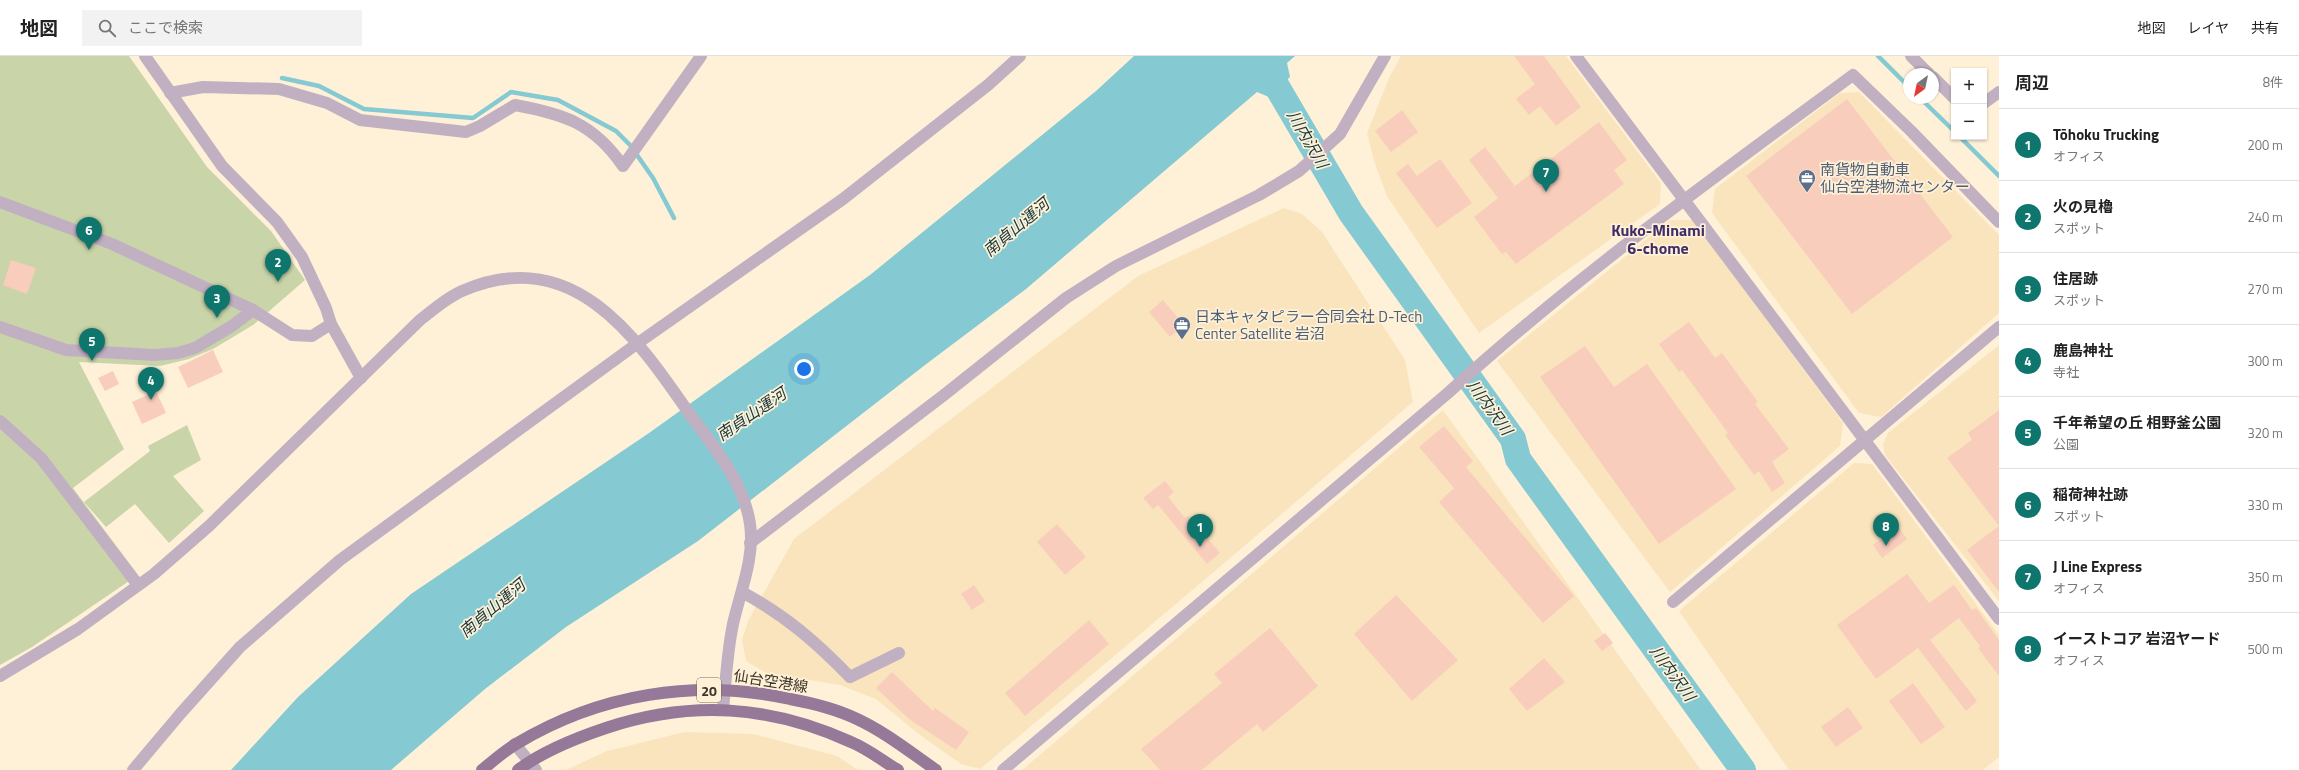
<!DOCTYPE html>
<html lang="ja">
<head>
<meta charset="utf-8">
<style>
	body { margin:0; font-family:"Titillium Web","Noto Sans JP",sans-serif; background:#f2f2f2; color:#222 }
	.controls { position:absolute; right:12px; top:12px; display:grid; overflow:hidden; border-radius:0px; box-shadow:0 1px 3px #0004 }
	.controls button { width:36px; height:36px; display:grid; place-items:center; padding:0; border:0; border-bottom:1px solid #e0e0e0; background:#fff; color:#222; font:20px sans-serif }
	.compass { position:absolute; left:1903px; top:12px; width:36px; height:36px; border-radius:50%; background:#fff; box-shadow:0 1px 3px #0004; rotate:213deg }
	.you { position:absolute; left:804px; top:313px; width:14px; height:14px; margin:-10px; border:3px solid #fff; border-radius:50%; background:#1a73e8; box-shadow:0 0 0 6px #1a73e833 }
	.badge { display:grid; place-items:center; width:26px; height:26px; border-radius:50%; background:#0f766e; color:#fff; font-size:13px; font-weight:700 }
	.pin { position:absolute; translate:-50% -33px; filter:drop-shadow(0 1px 2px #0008) }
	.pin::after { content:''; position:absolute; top:21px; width:14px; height:12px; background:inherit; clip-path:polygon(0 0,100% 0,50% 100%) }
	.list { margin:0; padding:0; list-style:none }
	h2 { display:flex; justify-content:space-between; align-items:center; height:52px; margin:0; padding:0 16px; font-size:17px }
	h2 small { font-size:13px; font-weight:400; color:#767676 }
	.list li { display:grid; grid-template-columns:26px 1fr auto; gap:12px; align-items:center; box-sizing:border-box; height:72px; padding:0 16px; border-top:1px solid #e0e0e0 }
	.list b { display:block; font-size:15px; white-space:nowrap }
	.list p { margin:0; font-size:13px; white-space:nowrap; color:#767676 }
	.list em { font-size:13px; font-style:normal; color:#767676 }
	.icon { flex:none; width:22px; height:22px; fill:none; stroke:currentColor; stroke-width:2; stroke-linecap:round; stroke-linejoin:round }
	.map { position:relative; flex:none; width:1999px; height:714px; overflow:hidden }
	header { display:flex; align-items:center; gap:24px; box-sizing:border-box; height:56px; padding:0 20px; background:#fff; border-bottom:1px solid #e0e0e0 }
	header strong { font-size:19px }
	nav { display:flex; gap:22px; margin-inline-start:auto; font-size:14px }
	.search { width:280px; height:36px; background:#f2f2f2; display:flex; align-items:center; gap:10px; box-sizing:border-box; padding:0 14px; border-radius:0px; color:#767676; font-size:15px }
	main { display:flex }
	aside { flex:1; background:#fff }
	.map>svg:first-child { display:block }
	.built { fill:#f9e4bd }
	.green { fill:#c9d4a9 }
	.water { fill:#85c9d2 }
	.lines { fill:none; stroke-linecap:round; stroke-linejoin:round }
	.stream { stroke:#85c9d2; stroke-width:4.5 }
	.river { stroke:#85c9d2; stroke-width:26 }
	.building { fill:#f9cdbc }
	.minor { stroke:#c1b0c2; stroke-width:12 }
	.major { stroke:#967899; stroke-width:12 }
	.labels { text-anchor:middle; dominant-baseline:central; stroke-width:3.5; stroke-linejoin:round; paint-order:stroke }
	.shield { fill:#fff1d7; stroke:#766d5c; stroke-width:1 }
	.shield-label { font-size:14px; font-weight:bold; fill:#3c3528 }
	.service-label { font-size:15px; fill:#4e5e75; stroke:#fff1d7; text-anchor:start }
	.street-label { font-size:15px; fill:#3c3528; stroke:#fff1d7 }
	.water-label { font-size:16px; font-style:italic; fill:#16373c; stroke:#fff1d7 }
	.neighbourhood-label { font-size:16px; font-weight:bold; fill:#402d68; stroke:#fff1d7 }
</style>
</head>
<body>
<header>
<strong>地図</strong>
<div class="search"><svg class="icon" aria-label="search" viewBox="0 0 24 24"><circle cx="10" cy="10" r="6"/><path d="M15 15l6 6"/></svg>ここで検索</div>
<nav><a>地図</a><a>レイヤ</a><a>共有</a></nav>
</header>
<main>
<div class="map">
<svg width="1999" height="714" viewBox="0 0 1999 714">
	<rect width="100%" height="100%" fill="#fff1d7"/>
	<g class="built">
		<polygon points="1401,0 1566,0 1661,127 1660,148 1479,277 1387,140 1375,108 1367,77 1389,22"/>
		<polygon points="1859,36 1999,179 1999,257 1881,361 1859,357 1712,157 1715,133 1840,37"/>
		<polygon points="1284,152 1302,158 1322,176 1405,304 1413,346 1202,526 980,713 961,708 920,679 876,643 840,629 766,617 746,605 742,584 748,565 794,483 1138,220"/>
		<polygon points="1670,164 1693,164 1843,367 1840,390 1670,536 1497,305"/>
		<polygon points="1999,289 1999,545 1885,399 1883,388 1888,377"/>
		<polygon points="1443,354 1701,714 1022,714 1081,664"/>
		<polygon points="1854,407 1872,408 1999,579 1999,701 1983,714 1789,714 1679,555"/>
		<polygon points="685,676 753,678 837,700 858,714 566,714 607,695"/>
	</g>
	<g class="green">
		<polygon points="0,0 129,0 207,111 271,175 305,224 253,269 213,293 189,303 160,310 79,306 124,393 73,432 138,519 32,591 0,609"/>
		<polygon points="187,369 201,404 173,420 204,455 169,487 135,448 106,471 84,446 150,395 148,390"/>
	</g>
	<polygon class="water" points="1134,0 1295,0 1287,7 1290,21 1269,41 1257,36 1026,233 925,309 698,485 566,571 485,633 391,714 231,714 298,641 411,538 649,377 870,219 1096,35"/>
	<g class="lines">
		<g class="stream">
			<polyline points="1878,0 1909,31"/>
			<polyline points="282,22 319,30 364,53 473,62 511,36 558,44 616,75 630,89 653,122 674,162"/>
			<polyline points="1920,42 1954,75"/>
			<polyline points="1960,81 1999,120"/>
		</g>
		<polyline class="river" points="1259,0 1351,157 1513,383 1518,403 1743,714"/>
	</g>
	<g class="building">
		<polygon points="1514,0 1544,0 1581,51 1556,70 1540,50 1529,59 1516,43 1535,28"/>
		<polygon points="1847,43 1953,181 1852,258 1746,120"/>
		<polygon points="1402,54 1418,76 1391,96 1375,75"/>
		<polygon points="1599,66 1627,104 1614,114 1624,128 1516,208 1506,196 1502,198 1474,161 1498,142 1469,104 1485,91 1515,130"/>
		<polygon points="1440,103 1472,147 1437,172 1396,117 1408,108 1417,120"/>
		<polygon points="11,204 36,212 27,238 3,229"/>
		<polygon points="1163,244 1184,269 1170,281 1149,256"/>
		<polygon points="1689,266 1715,302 1722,297 1758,346 1755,348 1789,393 1772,406 1785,427 1772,436 1759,415 1754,419 1725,379 1728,377 1682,314 1679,316 1659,288"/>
		<polygon points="1585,290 1614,331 1647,308 1736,433 1659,488 1540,321"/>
		<polygon points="213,294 223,316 188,332 178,311"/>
		<polygon points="113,315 119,328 105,335 98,322"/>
		<polygon points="156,335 166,357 142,368 132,346"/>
		<polygon points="1999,354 1999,536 1967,494 1999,470 1947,402 1972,384 1968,377"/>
		<polygon points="1444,370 1473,405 1466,411 1574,540 1543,567 1439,446 1454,432 1419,391"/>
		<polygon points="1165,425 1174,436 1168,441 1185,462 1188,460 1220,497 1207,508 1158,449 1153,453 1143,442"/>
		<polygon points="1057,468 1086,501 1065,519 1037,486"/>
		<polygon points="1898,471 1907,483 1882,502 1873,489"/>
		<polygon points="1907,518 1929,547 1954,529 1972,554 1976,552 1999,584 1999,620 1978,592 1980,590 1959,562 1930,584 1977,645 1966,655 1918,592 1876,623 1837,569"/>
		<polygon points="974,529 985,545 972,554 961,538"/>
		<polygon points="1396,539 1458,604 1412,645 1354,578"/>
		<polygon points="1089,564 1109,588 1025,660 1005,637"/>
		<polygon points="1270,572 1318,630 1263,676 1257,668 1202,714 1160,714 1141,693 1222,627 1214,618"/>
		<polygon points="1605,577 1613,587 1602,595 1594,585"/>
		<polygon points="1544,602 1565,626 1527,655 1509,633"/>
		<polygon points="892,616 933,655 935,652 969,676 956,694 909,663 876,632"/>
		<polygon points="1913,627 1945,671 1921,688 1889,645"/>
		<polygon points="1848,651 1863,672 1836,691 1821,671"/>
	</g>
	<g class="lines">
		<g class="minor">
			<polyline points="145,0 222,110 277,166 302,201 326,252 331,268 361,322"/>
			<polyline points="1576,0 1999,563"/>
			<polyline points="1911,0 1929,18"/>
			<polyline points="1933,21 1954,42"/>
			<path d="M170 37 203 31 279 33 327 47 360 64 466 76 480 70 515 49C564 58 593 67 623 110L701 0"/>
			<polyline points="1984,47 1999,36"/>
			<polyline points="0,146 112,188 253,254 292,279 312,280 331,268"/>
			<polyline points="0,271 66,294 155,299 178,297 195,292 232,270 253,254"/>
			<polyline points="0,365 41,402 138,529"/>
			<polyline points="750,487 944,339 1066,242 1116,210 1259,139 1299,115 1340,78 1385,0"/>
			<path d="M742 536C786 560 815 585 850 621L899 597"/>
			<polyline points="1673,546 1999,271"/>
			<path d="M0 620 78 573 154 518 209 470 419 265C433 254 446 242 462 235 572 187 635 279 689 357 713 390 744 426 750 468 755 502 740 536 733 568 727 596 726 625 723 653"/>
			<polyline points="515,688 536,714"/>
			<polyline points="133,714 181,657 240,591 340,504 638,287 843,143 988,29 1020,0"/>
			<path d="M1003 714 1448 337C1575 221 1715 121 1853 19L1911 75 1999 166"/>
		</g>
		<g class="major">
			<path d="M482 714C493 705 504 695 516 688 599 638 696 622 790 643 812 647 836 653 857 663 885 676 910 696 936 714"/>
			<path d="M518 714C543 695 576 682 606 672 691 644 770 649 851 686 868 693 883 705 898 714"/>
		</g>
	</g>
	<defs>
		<symbol id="office-pin" viewBox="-11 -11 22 30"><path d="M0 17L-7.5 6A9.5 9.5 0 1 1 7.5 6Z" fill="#5c6f8a" stroke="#fff1d7"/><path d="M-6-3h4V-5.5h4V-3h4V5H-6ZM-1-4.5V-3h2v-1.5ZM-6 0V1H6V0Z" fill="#fff"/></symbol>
	</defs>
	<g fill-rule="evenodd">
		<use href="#office-pin" x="1797" y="112" width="20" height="27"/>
		<use href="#office-pin" x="1172" y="259" width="20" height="27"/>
	</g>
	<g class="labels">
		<rect class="shield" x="697" y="622" width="24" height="24" rx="3"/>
		<g class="shield-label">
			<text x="709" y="634">20</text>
		</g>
		<g class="service-label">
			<text x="1820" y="113">南貨物自動車<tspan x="1820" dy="17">仙台空港物流センター</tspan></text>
			<text x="1195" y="260">日本キャタピラー合同会社 D-Tech<tspan x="1195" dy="17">Center Satellite 岩沼</tspan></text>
		</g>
		<g class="street-label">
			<text transform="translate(771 625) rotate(9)">仙台空港線</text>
		</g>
		<g class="water-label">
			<text transform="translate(1308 83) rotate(60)">川内沢川</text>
			<text transform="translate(1016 171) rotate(-40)">南貞山運河</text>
			<text transform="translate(1490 351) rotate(54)">川内沢川</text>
			<text transform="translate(751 358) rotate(-34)">南貞山運河</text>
			<text transform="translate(492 552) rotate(-40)">南貞山運河</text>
			<text transform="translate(1673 617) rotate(54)">川内沢川</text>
		</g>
		<g class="neighbourhood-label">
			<text x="1658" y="174">Kuko-Minami<tspan x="1658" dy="18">6-chome</tspan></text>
		</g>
	</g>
</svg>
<div class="controls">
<button>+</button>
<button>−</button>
</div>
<svg class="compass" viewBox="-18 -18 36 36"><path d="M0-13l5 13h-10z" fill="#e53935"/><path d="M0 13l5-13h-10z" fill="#767676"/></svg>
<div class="you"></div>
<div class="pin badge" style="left:1200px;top:491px">1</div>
<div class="pin badge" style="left:278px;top:226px">2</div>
<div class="pin badge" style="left:217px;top:262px">3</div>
<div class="pin badge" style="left:151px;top:344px">4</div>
<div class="pin badge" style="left:92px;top:305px">5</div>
<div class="pin badge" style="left:89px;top:194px">6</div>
<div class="pin badge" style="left:1546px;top:136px">7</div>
<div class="pin badge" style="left:1886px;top:490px">8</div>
</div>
<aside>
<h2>周辺<small>8件</small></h2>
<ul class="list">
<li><span class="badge">1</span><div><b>Tōhoku Trucking</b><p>オフィス</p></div><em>200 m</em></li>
<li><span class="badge">2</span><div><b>火の見櫓</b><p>スポット</p></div><em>240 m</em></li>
<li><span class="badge">3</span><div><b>住居跡</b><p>スポット</p></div><em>270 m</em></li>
<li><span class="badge">4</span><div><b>鹿島神社</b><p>寺社</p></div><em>300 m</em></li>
<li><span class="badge">5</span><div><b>千年希望の丘 相野釜公園</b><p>公園</p></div><em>320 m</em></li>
<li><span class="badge">6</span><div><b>稲荷神社跡</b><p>スポット</p></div><em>330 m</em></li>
<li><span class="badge">7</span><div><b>J Line Express</b><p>オフィス</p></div><em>350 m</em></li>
<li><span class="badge">8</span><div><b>イーストコア 岩沼ヤード</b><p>オフィス</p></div><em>500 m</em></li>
</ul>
</aside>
</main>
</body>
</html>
